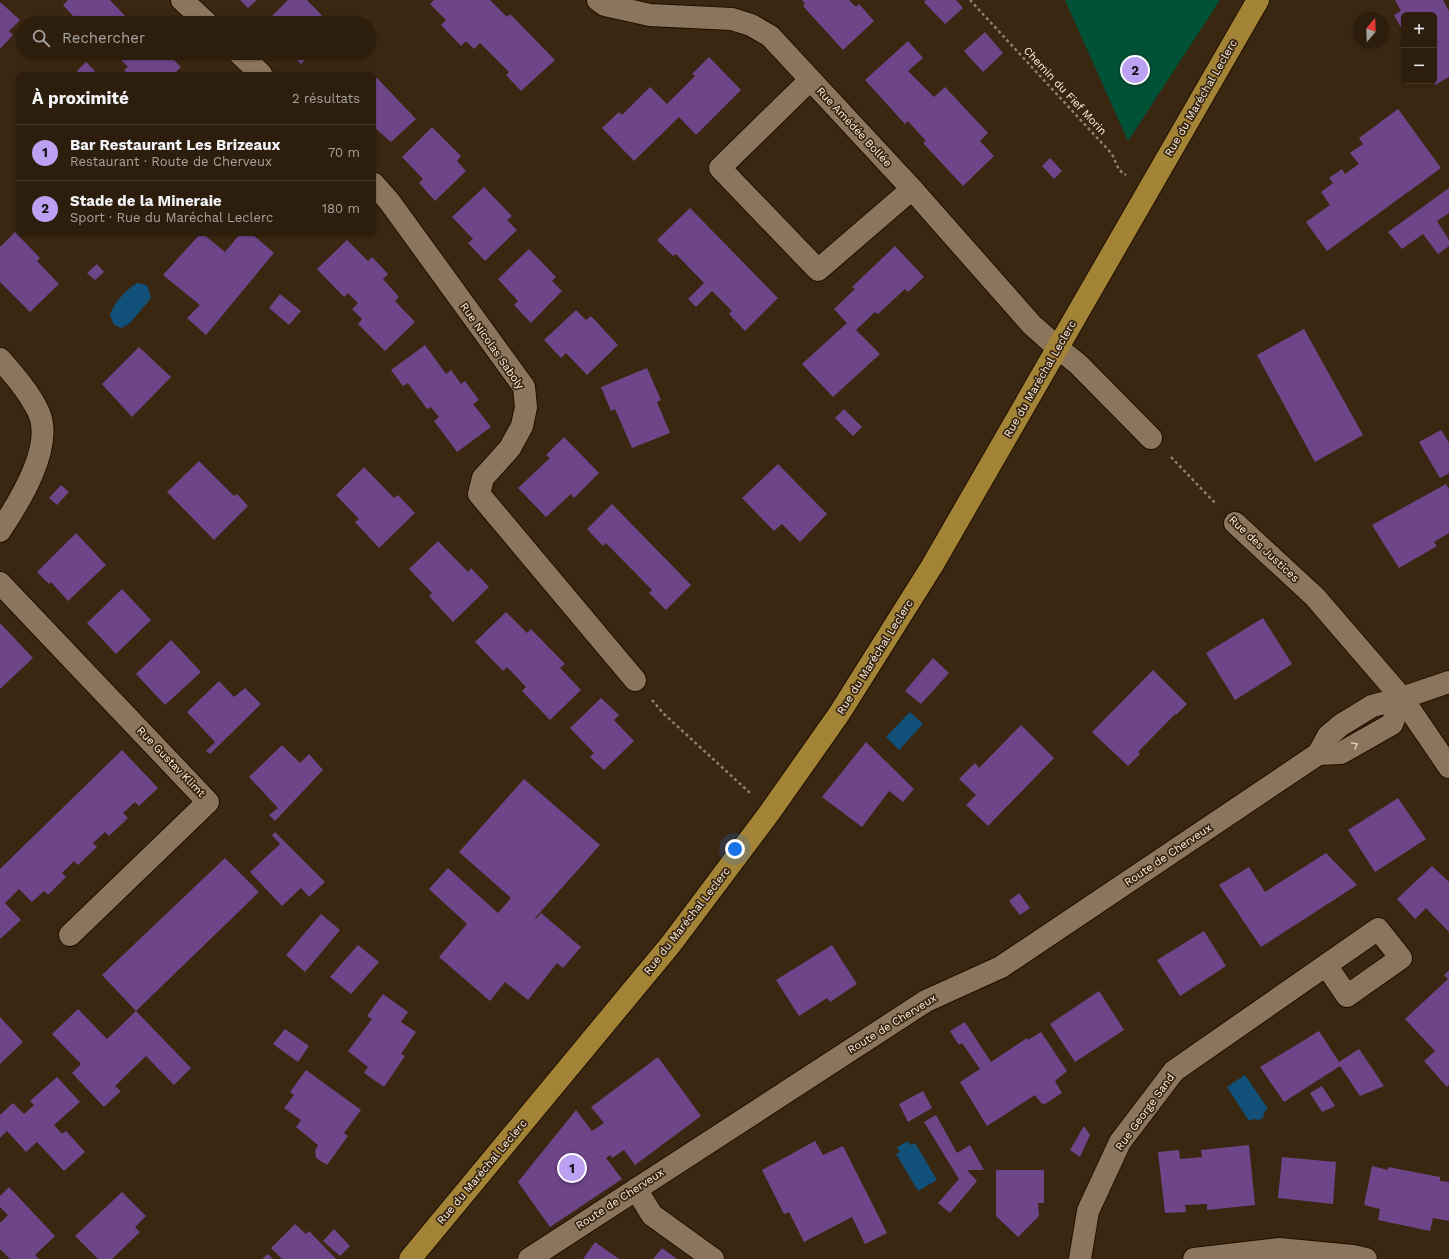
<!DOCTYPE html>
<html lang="fr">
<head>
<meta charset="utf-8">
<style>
	body { margin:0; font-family:"Work Sans",sans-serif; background:#382a1b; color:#f1f3f6 }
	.controls { position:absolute; right:12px; top:12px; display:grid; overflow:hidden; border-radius:6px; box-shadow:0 1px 3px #0004 }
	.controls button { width:36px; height:36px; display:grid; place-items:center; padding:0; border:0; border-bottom:1px solid #483b2e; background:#2c1d0d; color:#f1f3f6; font:20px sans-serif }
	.compass { position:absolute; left:1353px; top:12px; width:36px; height:36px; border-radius:50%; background:#2c1d0d; box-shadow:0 1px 3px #0004; rotate:19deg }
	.you { position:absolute; left:735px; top:849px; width:14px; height:14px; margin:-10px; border:3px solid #fff; border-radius:50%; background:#1a73e8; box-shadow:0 0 0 6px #1a73e833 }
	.badge { display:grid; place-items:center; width:26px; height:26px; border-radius:50%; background:#bca0f2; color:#111; font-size:13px; font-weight:700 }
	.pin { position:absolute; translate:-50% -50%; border:2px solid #fff; box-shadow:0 1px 4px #0006 }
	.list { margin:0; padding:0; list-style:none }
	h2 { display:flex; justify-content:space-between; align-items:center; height:52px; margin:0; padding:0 16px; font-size:17px }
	h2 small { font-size:13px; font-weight:400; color:#a6a29d }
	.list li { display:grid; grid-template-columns:26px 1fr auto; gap:12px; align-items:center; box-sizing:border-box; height:56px; padding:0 16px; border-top:1px solid #483b2e }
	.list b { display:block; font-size:15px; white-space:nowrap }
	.list p { margin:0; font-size:13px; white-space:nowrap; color:#a6a29d }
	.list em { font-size:13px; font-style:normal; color:#a6a29d }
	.icon { flex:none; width:22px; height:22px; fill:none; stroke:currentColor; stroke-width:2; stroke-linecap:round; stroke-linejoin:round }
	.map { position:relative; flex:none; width:1449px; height:1259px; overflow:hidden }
	.search { position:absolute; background:#2c1d0d; box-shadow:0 1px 3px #0004; left:16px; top:16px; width:360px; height:44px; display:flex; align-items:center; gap:10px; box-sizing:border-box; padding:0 14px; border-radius:22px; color:#a6a29d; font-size:15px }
	.panel { position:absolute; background:#2c1d0d; box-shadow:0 1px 3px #0004; left:16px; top:72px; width:360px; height:164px; border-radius:6px }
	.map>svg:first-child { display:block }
	.green { fill:#005237 }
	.water { fill:#105079 }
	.building { fill:#6f458a }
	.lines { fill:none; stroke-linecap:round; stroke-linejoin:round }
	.street-casing { stroke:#200f00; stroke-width:24 }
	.secondary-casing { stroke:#200f00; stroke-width:24 }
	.primary-casing { stroke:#200f00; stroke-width:24 }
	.path { stroke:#8f7f6d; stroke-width:2.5; stroke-dasharray:3 3; stroke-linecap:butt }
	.street { stroke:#8c755d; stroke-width:22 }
	.secondary { stroke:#8c755d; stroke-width:22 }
	.primary { stroke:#a38336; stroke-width:22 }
	.oneway { stroke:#dbcbbb }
	.labels { text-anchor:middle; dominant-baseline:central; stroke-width:3.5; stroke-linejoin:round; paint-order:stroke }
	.street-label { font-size:11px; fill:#fdf0e3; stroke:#3a2711 }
</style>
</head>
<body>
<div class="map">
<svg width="1449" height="1259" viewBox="0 0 1449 1259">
	<rect width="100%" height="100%" fill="#3a2711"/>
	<polygon class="green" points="1065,0 1220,0 1128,141"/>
	<g class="water">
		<path d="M138 283 147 285 151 298 130 323 122 328 114 325 110 315C113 304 127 288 138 283Z"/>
		<polygon points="910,712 923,724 899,750 886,737"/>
		<polygon points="1245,1075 1268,1109 1264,1112 1263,1118 1258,1120 1253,1119 1249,1121 1227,1087"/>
		<polygon points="908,1141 910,1145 915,1143 937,1180 918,1191 896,1154 900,1152 897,1147"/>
	</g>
	<g class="building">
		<polygon points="68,0 110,0 127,18 122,23 72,23 70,21 74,17 63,5"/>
		<polygon points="240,0 257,0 248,8"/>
		<polygon points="288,0 307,0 326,20 322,23 269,23 267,21"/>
		<polygon points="434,0 490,0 507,17 510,14 555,60 521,91 506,75 509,72 480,43 474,49 466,41 461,46 441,25 446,20 430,4"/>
		<polygon points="802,0 849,0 856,7 859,4 874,21 843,50 803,6 805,4"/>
		<polygon points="926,0 956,0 963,8 945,24 924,2"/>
		<polygon points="1395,0 1443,0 1449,11 1449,77 1435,85 1432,81 1434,81 1434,59 1436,58 1434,54 1434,15 1404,15 1404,33 1394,15 1401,11"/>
		<polygon points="0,2 20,20 9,31 13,35 0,49"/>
		<polygon points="985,32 1003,53 983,72 964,51"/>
		<polygon points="908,41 923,58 908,71 934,97 945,87 988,133 980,141 994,156 963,186 923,143 926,141 908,121 905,124 865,80"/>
		<polygon points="118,53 167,53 181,67 174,74 128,74 124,70 128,67 116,55"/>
		<polygon points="290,53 312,53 301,64"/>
		<polygon points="709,57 741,90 696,135 679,117 634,161 602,128 619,112 622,115 650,87 667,104 695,76 692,74"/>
		<polygon points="86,62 95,71 92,74 81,74 77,71"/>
		<polygon points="376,77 416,119 391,142 374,127 376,124 374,121 374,79"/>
		<polygon points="1398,109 1441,168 1327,251 1306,222 1330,205 1321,192 1333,183 1329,178 1342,169 1345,174 1359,164 1350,153 1363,144 1359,138"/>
		<polygon points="432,127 461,156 457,161 466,171 435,201 419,183 423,179 402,157"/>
		<polygon points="1050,158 1062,171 1054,179 1042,166"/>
		<polygon points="484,187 512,216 507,220 517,230 485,261 468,243 473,239 452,217"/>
		<polygon points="1449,188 1449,213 1437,221 1449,240 1449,246 1438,254 1423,234 1402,249 1388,232"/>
		<polygon points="690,208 778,298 745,331 729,314 732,311 712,291 696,307 688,299 704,283 676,254 673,256 657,240"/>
		<polygon points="15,232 40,258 37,261 59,284 30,312 0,282 0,247"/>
		<polygon points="200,234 203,234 225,252 240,234 252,234 274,253 206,335 187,318 200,305 163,275"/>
		<polygon points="347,240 368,261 372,257 388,274 383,279 399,297 395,301 415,322 385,351 358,324 362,319 352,309 358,303 348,293 344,297 317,269"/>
		<polygon points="895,246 924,277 908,292 905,289 878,314 875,312 856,330 880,354 833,397 802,364 847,323 834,309 855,289 852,287"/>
		<polygon points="529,249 556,277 552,281 562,291 531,323 514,305 518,301 498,279"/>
		<polygon points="97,264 104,272 95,280 87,273"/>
		<polygon points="280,294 301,311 289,325 269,308"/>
		<polygon points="576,310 586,320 591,316 618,345 587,375 566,353 561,358 544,340"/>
		<polygon points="1304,329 1363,435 1315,462 1257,355"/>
		<polygon points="425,345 446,374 451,370 461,384 465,381 479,400 473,404 491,427 457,452 434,421 439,417 431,407 427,409 408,383 403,386 391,370"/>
		<polygon points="139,347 171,377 132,417 102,384"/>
		<polygon points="647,368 661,400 657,402 670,433 632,448 615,409 611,411 601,387"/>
		<polygon points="844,409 862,427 853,436 835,418"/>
		<polygon points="1441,430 1449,443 1449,473 1440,478 1419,442"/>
		<polygon points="564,437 599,473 574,498 571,494 546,517 518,488 550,458 546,455"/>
		<polygon points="199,461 234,496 237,494 248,506 214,540 167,492"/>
		<polygon points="778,464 827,514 800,542 782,524 774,531 742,498"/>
		<polygon points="364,467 394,498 398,495 415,513 379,548 355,522 359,519 336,495"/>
		<polygon points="1446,484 1449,489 1449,533 1434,542 1437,546 1399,568 1372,525"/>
		<polygon points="61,485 69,492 57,505 49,498"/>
		<polygon points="612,504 691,585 666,610 649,593 652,590 606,543 603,546 587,529"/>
		<polygon points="76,533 106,565 68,601 51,582 49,584 37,572"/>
		<polygon points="438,541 468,572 471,568 489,587 453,622 429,596 432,593 409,569"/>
		<polygon points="122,589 151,620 116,654 87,623"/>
		<polygon points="506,612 527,633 531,629 565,664 560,668 581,690 550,720 522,691 526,687 507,667 503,671 475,642"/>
		<polygon points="1263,618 1292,664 1235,700 1206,653"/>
		<polygon points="0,623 33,658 0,689"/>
		<polygon points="171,640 201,672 165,705 136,674"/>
		<polygon points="933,658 949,673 921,704 905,691"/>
		<polygon points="1153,670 1187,704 1176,715 1175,714 1138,752 1140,754 1128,766 1092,732"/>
		<polygon points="219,681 234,697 245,688 261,704 210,754 206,751 215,742 187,712"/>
		<polygon points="601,698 619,715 614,720 634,741 604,770 590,757 594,753 570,728"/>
		<polygon points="1021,725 1054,758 988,826 966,805 976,795 959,779 975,763 979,768"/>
		<polygon points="866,742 914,789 903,802 889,791 862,827 822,797"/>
		<polygon points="282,745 300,763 309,754 323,770 275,821 269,815 278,808 249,777"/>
		<polygon points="122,750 158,788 139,806 135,802 123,813 128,818 109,836 105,832 93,843 97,847 78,865 74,861 62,873 66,877 48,895 44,891 32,902 19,889 5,903 21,920 0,939 0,869"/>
		<polygon points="524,779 600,845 535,918 536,919 541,913 581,947 563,968 557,963 528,1000 505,982 490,1001 439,957 467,924 429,889 448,868 498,913 511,898 459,852"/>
		<polygon points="1398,798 1426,839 1375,872 1348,830"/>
		<polygon points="275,832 325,882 309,897 301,888 282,906 250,872 280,844 272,835"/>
		<polygon points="1326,853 1357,885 1261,947 1219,885 1249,867 1265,892"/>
		<polygon points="225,858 259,892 136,1011 191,1068 174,1085 146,1056 115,1086 121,1091 104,1107 72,1073 81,1064 52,1034 78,1009 107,1039 136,1011 102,975"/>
		<polygon points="1432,866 1449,882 1449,932 1426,908 1415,919 1397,899"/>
		<polygon points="1019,893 1030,908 1020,915 1009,901"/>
		<polygon points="321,914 340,930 305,972 286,955"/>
		<polygon points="1204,931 1226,966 1180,996 1157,960"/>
		<polygon points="358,945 379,962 351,994 330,977"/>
		<polygon points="832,945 857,984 830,1002 827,998 799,1016 776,980"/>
		<polygon points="1449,970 1449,1085 1447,1087 1424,1061 1435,1051 1405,1019 1448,979 1444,975"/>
		<polygon points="1099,991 1124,1030 1075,1062 1050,1024"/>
		<polygon points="383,994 408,1012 401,1022 416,1032 401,1054 405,1056 384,1087 364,1073 368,1067 348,1051 372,1019 367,1016"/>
		<polygon points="0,1017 23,1042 0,1064"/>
		<polygon points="965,1022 991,1062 1027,1038 1028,1040 1041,1032 1067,1071 1055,1081 1062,1093 1045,1104 1041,1103 1035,1095 987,1126 960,1082 980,1069 962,1043 959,1045 950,1031"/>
		<polygon points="285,1029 309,1046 298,1062 273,1044"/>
		<polygon points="1319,1031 1339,1062 1359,1049 1384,1086 1360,1096 1340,1066 1284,1102 1260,1067"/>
		<polygon points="658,1057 701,1116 635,1165 624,1150 612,1158 610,1155 606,1158 622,1179 550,1227 518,1182 576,1110 592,1131 604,1123 591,1107"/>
		<polygon points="306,1070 361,1110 344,1133 348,1136 327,1165 316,1158 315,1151 318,1145 296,1127 301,1120 284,1108 294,1095 290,1092"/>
		<polygon points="57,1077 80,1102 54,1125 62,1134 66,1131 85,1152 64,1171 37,1142 26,1152 7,1131 0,1138 0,1115 13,1103 24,1114 34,1105 30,1101"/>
		<polygon points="1322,1086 1335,1106 1322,1112 1310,1093"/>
		<polygon points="923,1091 932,1108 908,1122 899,1104"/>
		<polygon points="936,1115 957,1153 970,1145 984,1170 967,1170 977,1181 950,1213 938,1203 959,1179 924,1122"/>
		<polygon points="1084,1126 1090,1135 1080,1157 1070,1150"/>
		<polygon points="815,1141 823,1155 843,1146 887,1233 865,1244 852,1217 804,1242 789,1212 784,1214 762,1170"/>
		<polygon points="1249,1145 1255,1205 1207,1210 1207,1204 1185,1205 1186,1212 1165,1213 1158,1152 1179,1150 1180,1159 1202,1157 1201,1150"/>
		<polygon points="1282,1157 1336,1162 1333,1204 1278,1198"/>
		<polygon points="1372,1166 1388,1170 1388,1167 1440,1177 1440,1181 1449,1182 1449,1221 1433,1218 1430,1231 1378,1220 1380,1209 1364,1205"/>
		<polygon points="996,1170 1044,1170 1044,1203 1038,1203 1039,1216 1018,1237 996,1216"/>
		<polygon points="9,1187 55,1236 35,1255 39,1259 10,1259 0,1249 0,1223 8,1215 0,1207 0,1196"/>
		<polygon points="122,1192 146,1216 135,1227 140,1232 112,1259 98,1259 75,1236"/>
		<polygon points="295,1224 306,1234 309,1231 336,1259 282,1259 271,1248"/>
		<polygon points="334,1229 350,1246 340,1256 323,1241"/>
		<polygon points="595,1242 619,1259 583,1259"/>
		<polygon points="662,1248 677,1259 653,1259"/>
		<polygon points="268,1254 273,1259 262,1259"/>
	</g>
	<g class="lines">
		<defs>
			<g id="street">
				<polyline points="182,0 207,23"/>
				<polyline points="239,53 261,74"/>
				<polyline points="810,80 720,168 818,270 912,189"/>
				<polyline points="374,184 389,201 524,387 526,407 522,426 510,448 483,478 479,494 635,680"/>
				<polyline points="1058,348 1078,364 1151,438"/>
				<path d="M0 359C14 375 30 393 39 413 54 447 18 504 0 531"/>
				<polyline points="1235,523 1315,597 1402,698"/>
				<polyline points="0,583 208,802 70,935"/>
				<polyline points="636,1189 652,1215 713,1259"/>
				<polyline points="1080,1259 1088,1211 1120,1142 1174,1071 1378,929 1401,958 1347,996 1326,965"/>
				<polyline points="1194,1259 1279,1249 1353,1256 1366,1259"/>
			</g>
			<g id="secondary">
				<polyline points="598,0 605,5 650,15 732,19 751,25 770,36 912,189 1032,325 1058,348"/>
				<polyline points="1402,698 1449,767"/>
				<polyline points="1318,754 1341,753 1392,724 1402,698"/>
				<polyline points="529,1259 926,1001 1001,967 1318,754 1328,736 1341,725 1372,706 1402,698 1449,682"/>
			</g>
			<polyline id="primary" points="410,1259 671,944 770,812 839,714 932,566 1258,0"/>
		</defs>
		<use href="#street" class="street-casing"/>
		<use href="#secondary" class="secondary-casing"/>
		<use href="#primary" class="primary-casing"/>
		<g class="path">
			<polyline points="970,0 1112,154 1119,170 1126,175"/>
			<polyline points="1171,457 1216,504"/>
			<polyline points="652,700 664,714 750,793"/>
		</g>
		<use href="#street" class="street"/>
		<use href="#secondary" class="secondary"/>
		<use href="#primary" class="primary"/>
	</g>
	<defs><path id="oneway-chevron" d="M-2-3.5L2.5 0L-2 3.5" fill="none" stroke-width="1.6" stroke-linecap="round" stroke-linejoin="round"/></defs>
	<use class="oneway" href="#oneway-chevron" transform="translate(1355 745) rotate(-30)"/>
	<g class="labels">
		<g class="street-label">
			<text transform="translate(1065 91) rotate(47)">Chemin du Fief Morin</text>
			<text transform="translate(1201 98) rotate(-60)">Rue du Maréchal Leclerc</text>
			<text transform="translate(854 127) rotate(47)">Rue Amédée Bollée</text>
			<text transform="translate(492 346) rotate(55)">Rue Nicolas Saboly</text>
			<text transform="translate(1040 379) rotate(-60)">Rue du Maréchal Leclerc</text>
			<text transform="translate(1264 549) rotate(43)">Rue des Justices</text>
			<text transform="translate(875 657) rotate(-58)">Rue du Maréchal Leclerc</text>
			<text transform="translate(171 762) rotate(46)">Rue Gustav Klimt</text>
			<text transform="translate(1168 855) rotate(-34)">Route de Cherveux</text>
			<text transform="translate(687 921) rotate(-52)">Rue du Maréchal Leclerc</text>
			<text transform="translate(892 1024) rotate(-32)">Route de Cherveux</text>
			<text transform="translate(1145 1112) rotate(-54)">Rue George Sand</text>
			<text transform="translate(482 1172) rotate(-50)">Rue du Maréchal Leclerc</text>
			<text transform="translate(620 1199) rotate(-33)">Route de Cherveux</text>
		</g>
	</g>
</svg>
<div class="controls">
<button>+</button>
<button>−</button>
</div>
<svg class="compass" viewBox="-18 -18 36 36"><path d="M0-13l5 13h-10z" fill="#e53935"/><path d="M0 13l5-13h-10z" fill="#a6a29d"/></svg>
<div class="you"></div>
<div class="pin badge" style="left:572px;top:1168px">1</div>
<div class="pin badge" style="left:1135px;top:70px">2</div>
<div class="search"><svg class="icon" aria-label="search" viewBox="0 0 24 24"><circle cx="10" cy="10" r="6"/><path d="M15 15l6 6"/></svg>Rechercher</div>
<section class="panel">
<h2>À proximité<small>2 résultats</small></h2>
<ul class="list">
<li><span class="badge">1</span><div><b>Bar Restaurant Les Brizeaux</b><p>Restaurant · Route de Cherveux</p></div><em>70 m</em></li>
<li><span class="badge">2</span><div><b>Stade de la Mineraie</b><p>Sport · Rue du Maréchal Leclerc</p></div><em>180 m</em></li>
</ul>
</section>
</div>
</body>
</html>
